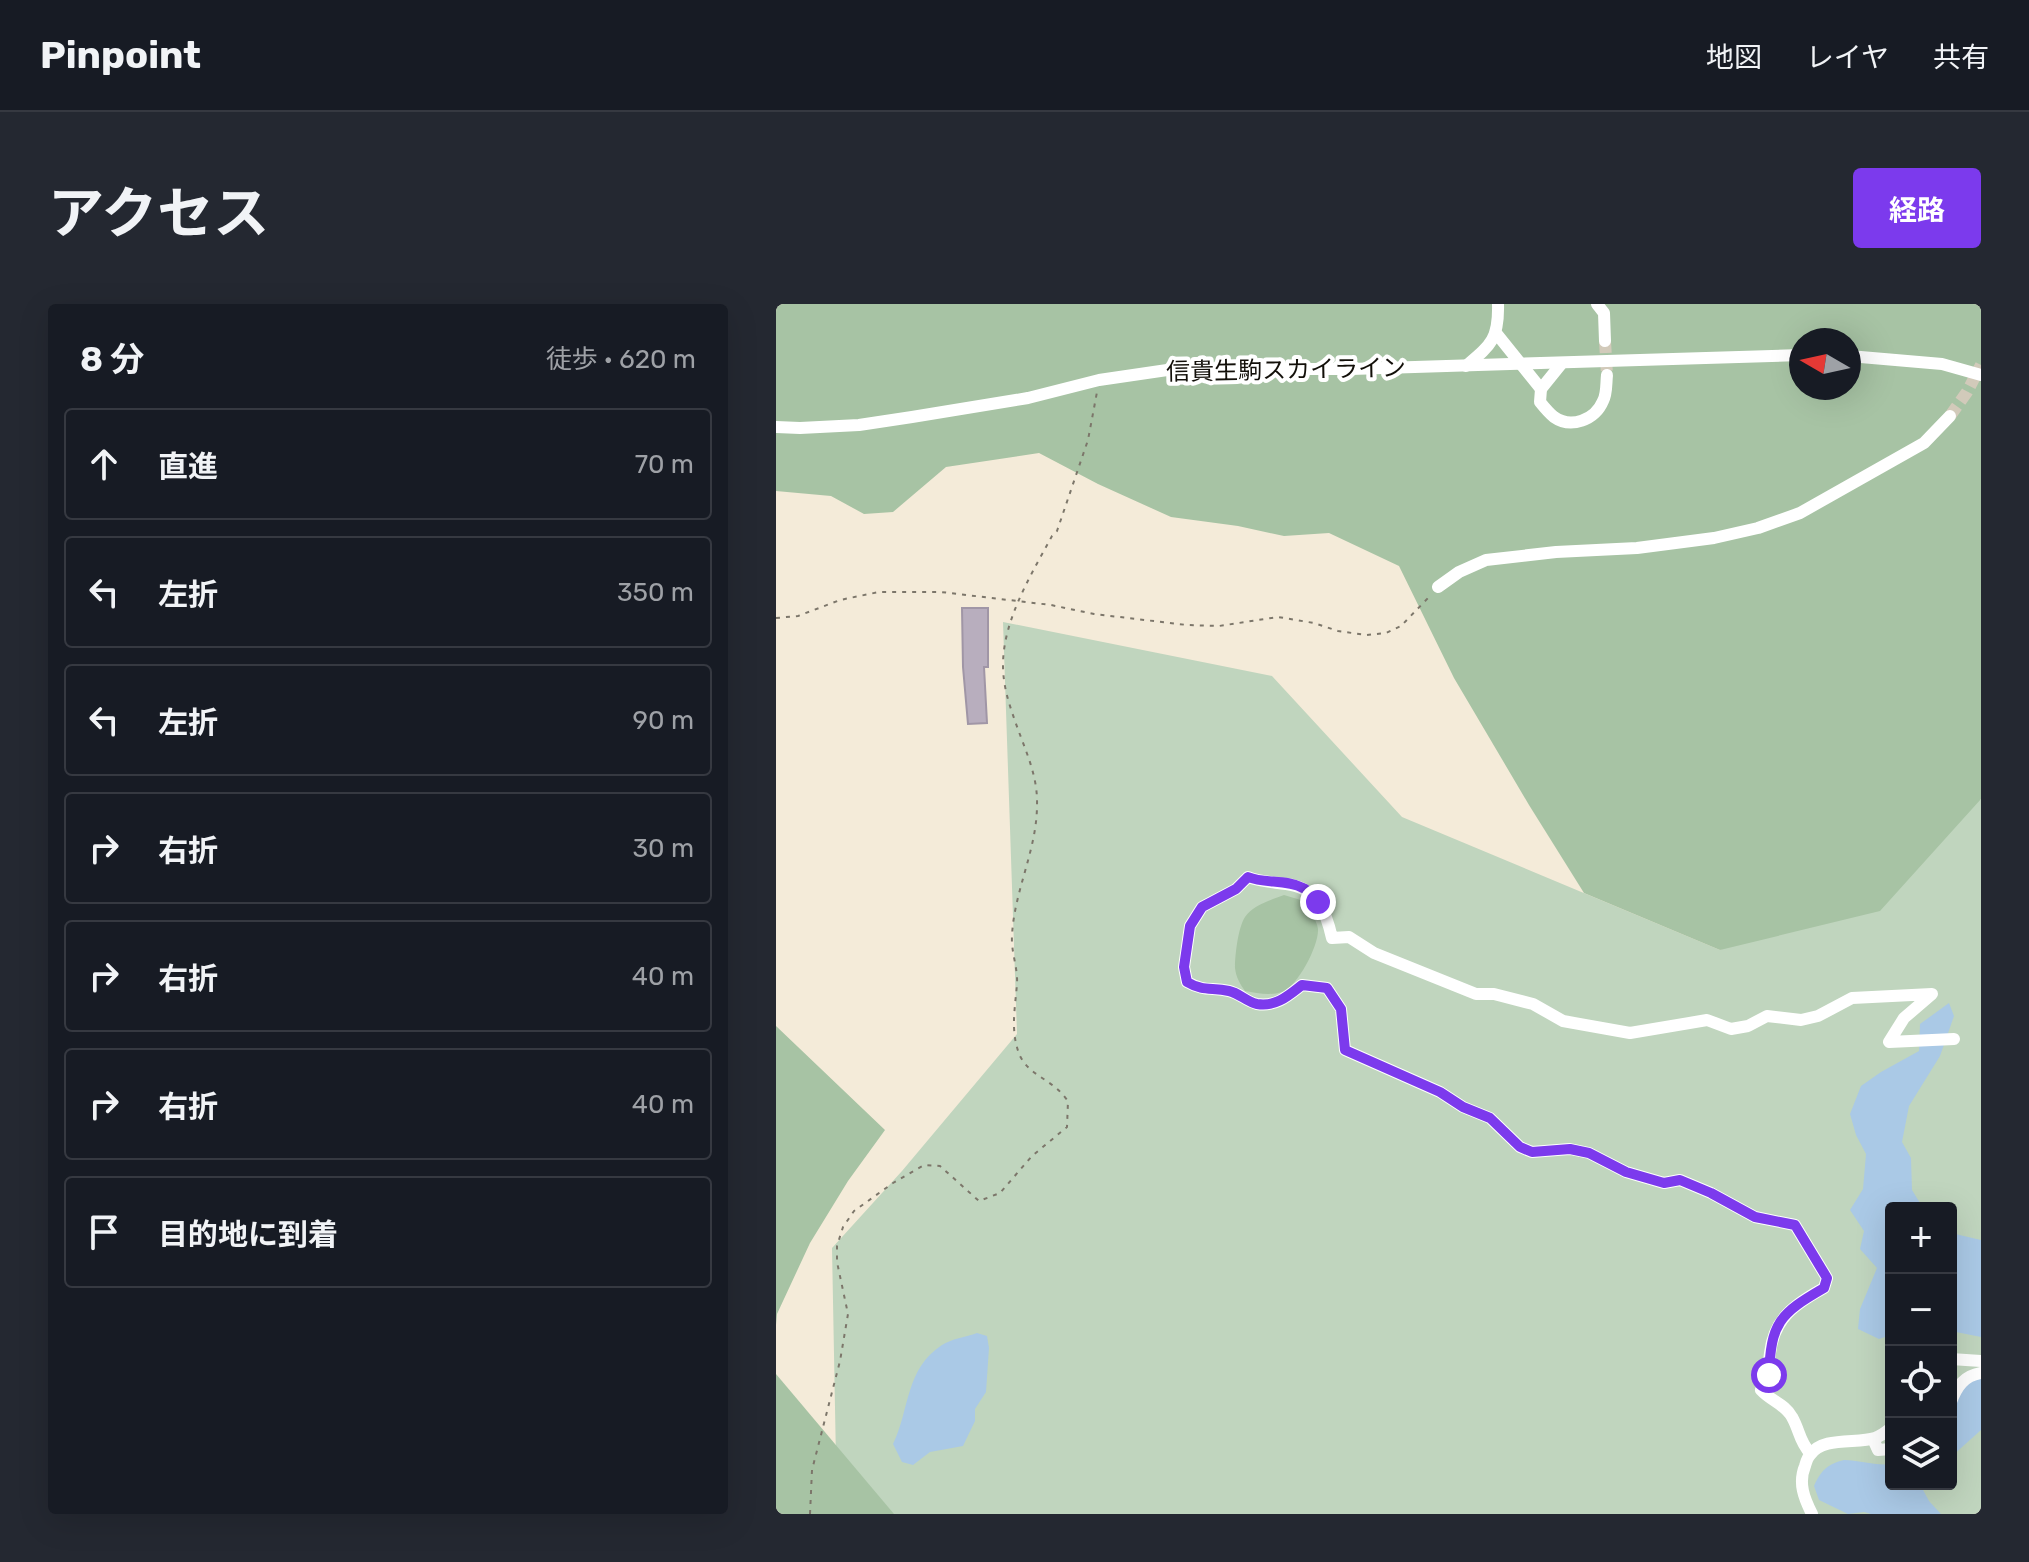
<!DOCTYPE html>
<html lang="ja">
<head>
<meta charset="utf-8">
<style>
	body { margin:0; font-family:Rubik,"Noto Sans JP",sans-serif; background:#242831; color:#f1f3f6 }
	.controls { position:absolute; right:24px; bottom:24px; display:grid; overflow:hidden; border-radius:8px; box-shadow:0 8px 32px #0002 }
	.controls button { width:72px; height:72px; display:grid; place-items:center; padding:0; border:0; border-bottom:2px solid #363941; background:#171b24; color:#f1f3f6; font:40px sans-serif }
	.compass { position:absolute; left:1013px; top:24px; width:72px; height:72px; border-radius:50%; background:#171b24; box-shadow:0 8px 32px #0002; rotate:279deg }
	.stop { position:absolute; width:24px; height:24px; margin:-18px; border:6px solid #7c3aed; border-radius:50%; background:#fff }
	.stop.end { background:#7c3aed; border-color:#fff; box-shadow:0 2px 8px #0008 }
	.list { margin:0; padding:0; list-style:none }
	h2 { display:flex; justify-content:space-between; align-items:center; height:104px; margin:0; padding:0 32px; font-size:34px }
	h2 small { font-size:26px; font-weight:400; color:#9ea1a6 }
	.list li { display:grid; grid-template-columns:52px 1fr auto; gap:24px; align-items:center; box-sizing:border-box; height:112px; margin:0 16px 16px; padding:0 16px; border:2px solid #363941; border-radius:8px }
	.list b { display:block; font-size:30px; white-space:nowrap }
	.list em { font-size:26px; font-style:normal; color:#9ea1a6 }
	.icon { flex:none; width:44px; height:44px; fill:none; stroke:currentColor; stroke-width:2; stroke-linecap:round; stroke-linejoin:round }
	.map { position:relative; flex:none; width:1205px; height:1210px; overflow:hidden; border-radius:8px }
	header { display:flex; align-items:center; gap:48px; box-sizing:border-box; height:112px; padding:0 40px; background:#171b24; border-bottom:2px solid #363941 }
	header strong { font-size:38px }
	nav { display:flex; gap:44px; margin-inline-start:auto; font-size:28px }
	.intro { display:flex; align-items:center; justify-content:space-between; box-sizing:border-box; height:192px; padding:0 48px }
	h1 { margin:0; font-size:56px }
	.button { padding:20px 36px; border-radius:8px; background:#7c3aed; color:#fff; font-size:28px; font-weight:700 }
	main { display:flex; gap:48px; padding:0 48px }
	aside { flex:1; background:#171b24; border-radius:8px; box-shadow:0 8px 32px #0002 }
	.map>svg:first-child { display:block }
	.green { fill:#c0d5be; fill-rule:evenodd }
	.forest { fill:#a7c3a4; fill-rule:evenodd }
	.water { fill:#aac9e6 }
	.building { fill:#b8aebe; stroke:#a096a6; stroke-width:2 }
	.lines { fill:none; stroke-linecap:round; stroke-linejoin:round }
	.minor-tunnel { stroke:#d2caba; stroke-width:12; stroke-dasharray:12 6; stroke-linecap:butt }
	.path { stroke:#7c766a; stroke-width:2; stroke-dasharray:4 6; stroke-linecap:butt }
	.minor { stroke:#fff; stroke-width:12 }
	.route { stroke:#7c3aed; stroke-width:10 }
	.labels { text-anchor:middle; dominant-baseline:central; stroke-width:8; stroke-linejoin:round; paint-order:stroke }
	.street-label { font-size:24px; fill:#120f09; stroke:#fff }
</style>
</head>
<body>
<header>
<strong>Pinpoint</strong>
<nav><a>地図</a><a>レイヤ</a><a>共有</a></nav>
</header>
<div class="intro"><h1>アクセス</h1><a class="button">経路</a></div>
<main>
<aside>
<h2>8 分<small>徒歩 · 620 m</small></h2>
<ul class="list">
<li><svg class="icon" aria-label="ahead" viewBox="0 0 24 24"><path d="M12 20V5M6 11l6-6 6 6"/></svg><div><b>直進</b></div><em>70 m</em></li>
<li><svg class="icon" aria-label="left" viewBox="0 0 24 24"><path d="M17 20v-9H6M10 6l-5 5 5 5"/></svg><div><b>左折</b></div><em>350 m</em></li>
<li><svg class="icon" aria-label="left" viewBox="0 0 24 24"><path d="M17 20v-9H6M10 6l-5 5 5 5"/></svg><div><b>左折</b></div><em>90 m</em></li>
<li><svg class="icon" aria-label="right" viewBox="0 0 24 24"><path d="M7 20v-9h11M14 6l5 5-5 5"/></svg><div><b>右折</b></div><em>30 m</em></li>
<li><svg class="icon" aria-label="right" viewBox="0 0 24 24"><path d="M7 20v-9h11M14 6l5 5-5 5"/></svg><div><b>右折</b></div><em>40 m</em></li>
<li><svg class="icon" aria-label="right" viewBox="0 0 24 24"><path d="M7 20v-9h11M14 6l5 5-5 5"/></svg><div><b>右折</b></div><em>40 m</em></li>
<li><svg class="icon" aria-label="arrive" viewBox="0 0 24 24"><path d="M6 21V4h12l-3 4 3 4H6"/></svg><div><b>目的地に到着</b></div></li>
</ul>
</aside>
<div class="map">
<svg width="1205" height="1210" viewBox="0 0 1205 1210">
	<rect width="100%" height="100%" fill="#f4ebd9"/>
	<path class="green" d="M227 318 496 372 626 513 944 646 1205 495V1210H61L56 944 126 867 241 730ZM1115 904H1175V1180H1115Z"/>
	<g class="forest">
		<path d="M0 0H1205V495L1104 607 944 646 808 589 753 501 678 374 623 262 553 229 508 232 462 222 395 213 322 180 263 149 170 163 117 208 88 210 55 192 0 187ZM1025 36H1073V84H1025Z"/>
		<path d="M508 591 528 597C532 604 541 616 542 625 543 641 522 682 506 688 494 692 481 689 469 687 464 680 460 673 459 664 459 651 462 624 469 613 477 601 495 596 508 591Z"/>
		<polygon points="0,722 109,826 72,877 34,939 1,1010 0,1021"/>
		<polygon points="0,1070 118,1210 0,1210"/>
	</g>
	<g class="water">
		<polygon points="1173,699 1178,712 1164,752 1133,802 1126,838 1135,854 1136,886 1147,904 1115,904 1115,1031 1103,1035 1082,1025 1084,1005 1101,964 1084,945 1088,927 1074,906 1087,885 1090,850 1080,831 1074,810 1085,782 1105,768 1143,747 1144,720"/>
		<polygon points="1175,929 1205,936 1205,1033 1175,1027"/>
		<path d="M201 1029 211 1032 213 1044 210 1088 199 1105V1117L187 1142 154 1148 137 1161 126 1158 117 1140C134 1105 129 1065 166 1041 175 1035 190 1033 201 1029Z"/>
		<polygon points="1198,1074 1205,1075 1205,1126 1175,1153 1175,1108 1183,1084"/>
		<path d="M1068 1156C1083 1156 1100 1162 1115 1160V1180H1147L1146 1184 1153 1197 1165 1210H1095L1088 1208 1072 1210 1043 1196 1038 1182C1045 1166 1052 1160 1068 1156Z"/>
	</g>
	<polygon class="building" points="186,304 212,304 212,363 208,363 211,419 192,420 187,363"/>
	<g class="lines">
		<g class="minor-tunnel">
			<polyline points="829,37 831,71"/>
			<polyline points="1174,112 1191,88 1205,61"/>
		</g>
		<g class="path">
			<polyline points="0,314 22,312 64,296 103,288 165,288 275,301 318,310 411,321 443,322 502,313 538,319 562,327 590,331 610,329 625,322 653,293"/>
			<path d="M34 1210 36 1166 64 1057 72 1010 61 958V942L67 923 78 907 117 879 148 861 164 862 203 897 224 889 256 852 291 823 292 797C288 792 284 787 280 784 267 773 252 768 244 752 234 728 239 705 241 680 242 664 235 648 236 632 238 587 261 546 261 501 262 470 248 444 238 414 232 397 227 380 227 361 227 316 255 271 276 232L281 227 312 136 321 88"/>
		</g>
		<g class="minor">
			<polyline points="821,0 828,9 829,37"/>
			<polyline points="720,29 765,85"/>
			<polyline points="1073,52 1166,60 1205,71"/>
			<path d="M786 59 765 85 764 98C768 103 773 109 778 113 795 125 819 116 827 97 831 90 830 80 831 71"/>
			<path d="M690 62C715 41 723 35 722 0"/>
			<polyline points="0,123 24,124 83,121 136,113 252,94 323,76 398,65 575,65 1025,51"/>
			<polyline points="662,283 683,268 710,256 780,248 861,244 938,234 982,224 1024,209 1148,139 1174,112"/>
			<polyline points="1175,1055 1205,1057"/>
			<path d="M1175 1098C1181 1082 1188 1072 1205 1069"/>
			<polyline points="1097,1135 1102,1146 1115,1145"/>
			<path d="M1034 1149C1023 1137 1024 1127 1016 1113 1009 1100 995 1097 985 1086 993 1072 992 1065 994 1049 998 1014 1019 1000 1048 984L1051 974 1019 921 979 913 935 889 904 876 888 879 850 868 813 849 794 845 756 848 744 843 714 814 687 803 664 788 569 746 565 705 551 684 526 681C512 692 500 703 481 700 471 698 463 689 453 687 435 683 429 688 411 678L408 663 414 622 426 603 460 585 472 573C485 578 496 578 510 580 540 583 550 607 556 634L573 633 598 649 700 690H718L757 700 787 717 854 729 931 716 955 725 972 722 991 712 1025 716 1042 712 1076 694 1156 690 1128 714 1113 738 1178 735"/>
			<path d="M1036 1210C1028 1194 1022 1179 1029 1162 1030 1159 1031 1154 1034 1151 1046 1132 1081 1140 1099 1134 1105 1132 1110 1128 1115 1124"/>
		</g>
	</g>
	<g class="lines">
		<path class="route" d="M542 598C537 593 533 586 527 584 510 575 489 580 472 573L460 585 426 603 414 622 408 663 411 678C428 688 435 683 453 687 463 689 471 698 481 700 500 703 512 692 526 681L551 684 565 705 569 746 664 788 687 803 714 814 744 843 756 848 794 845 813 849 850 868 888 879 904 876 935 889 979 913 1019 921 1051 974 1048 984C1003 1010 995 1019 993 1071"/>
	</g>
	<g class="labels">
		<g class="street-label">
			<text transform="translate(510 66) rotate(-1)">信貴生駒スカイライン</text>
		</g>
	</g>
</svg>
<div class="controls">
<button>+</button>
<button>−</button>
<button><svg class="icon" aria-label="locate" viewBox="0 0 24 24"><circle cx="12" cy="12" r="6"/><path d="M12 2v4M12 18v4M2 12h4M18 12h4"/></svg></button>
<button><svg class="icon" aria-label="layers" viewBox="0 0 24 24"><path d="M12 4l9 5-9 5-9-5zM3 14l9 5 9-5"/></svg></button>
</div>
<svg class="compass" viewBox="-18 -18 36 36"><path d="M0-13l5 13h-10z" fill="#e53935"/><path d="M0 13l5-13h-10z" fill="#9ea1a6"/></svg>
<div class="stop" style="left:993px;top:1071px"></div>
<div class="stop end" style="left:542px;top:598px"></div>
</div>
</main>
</body>
</html>
